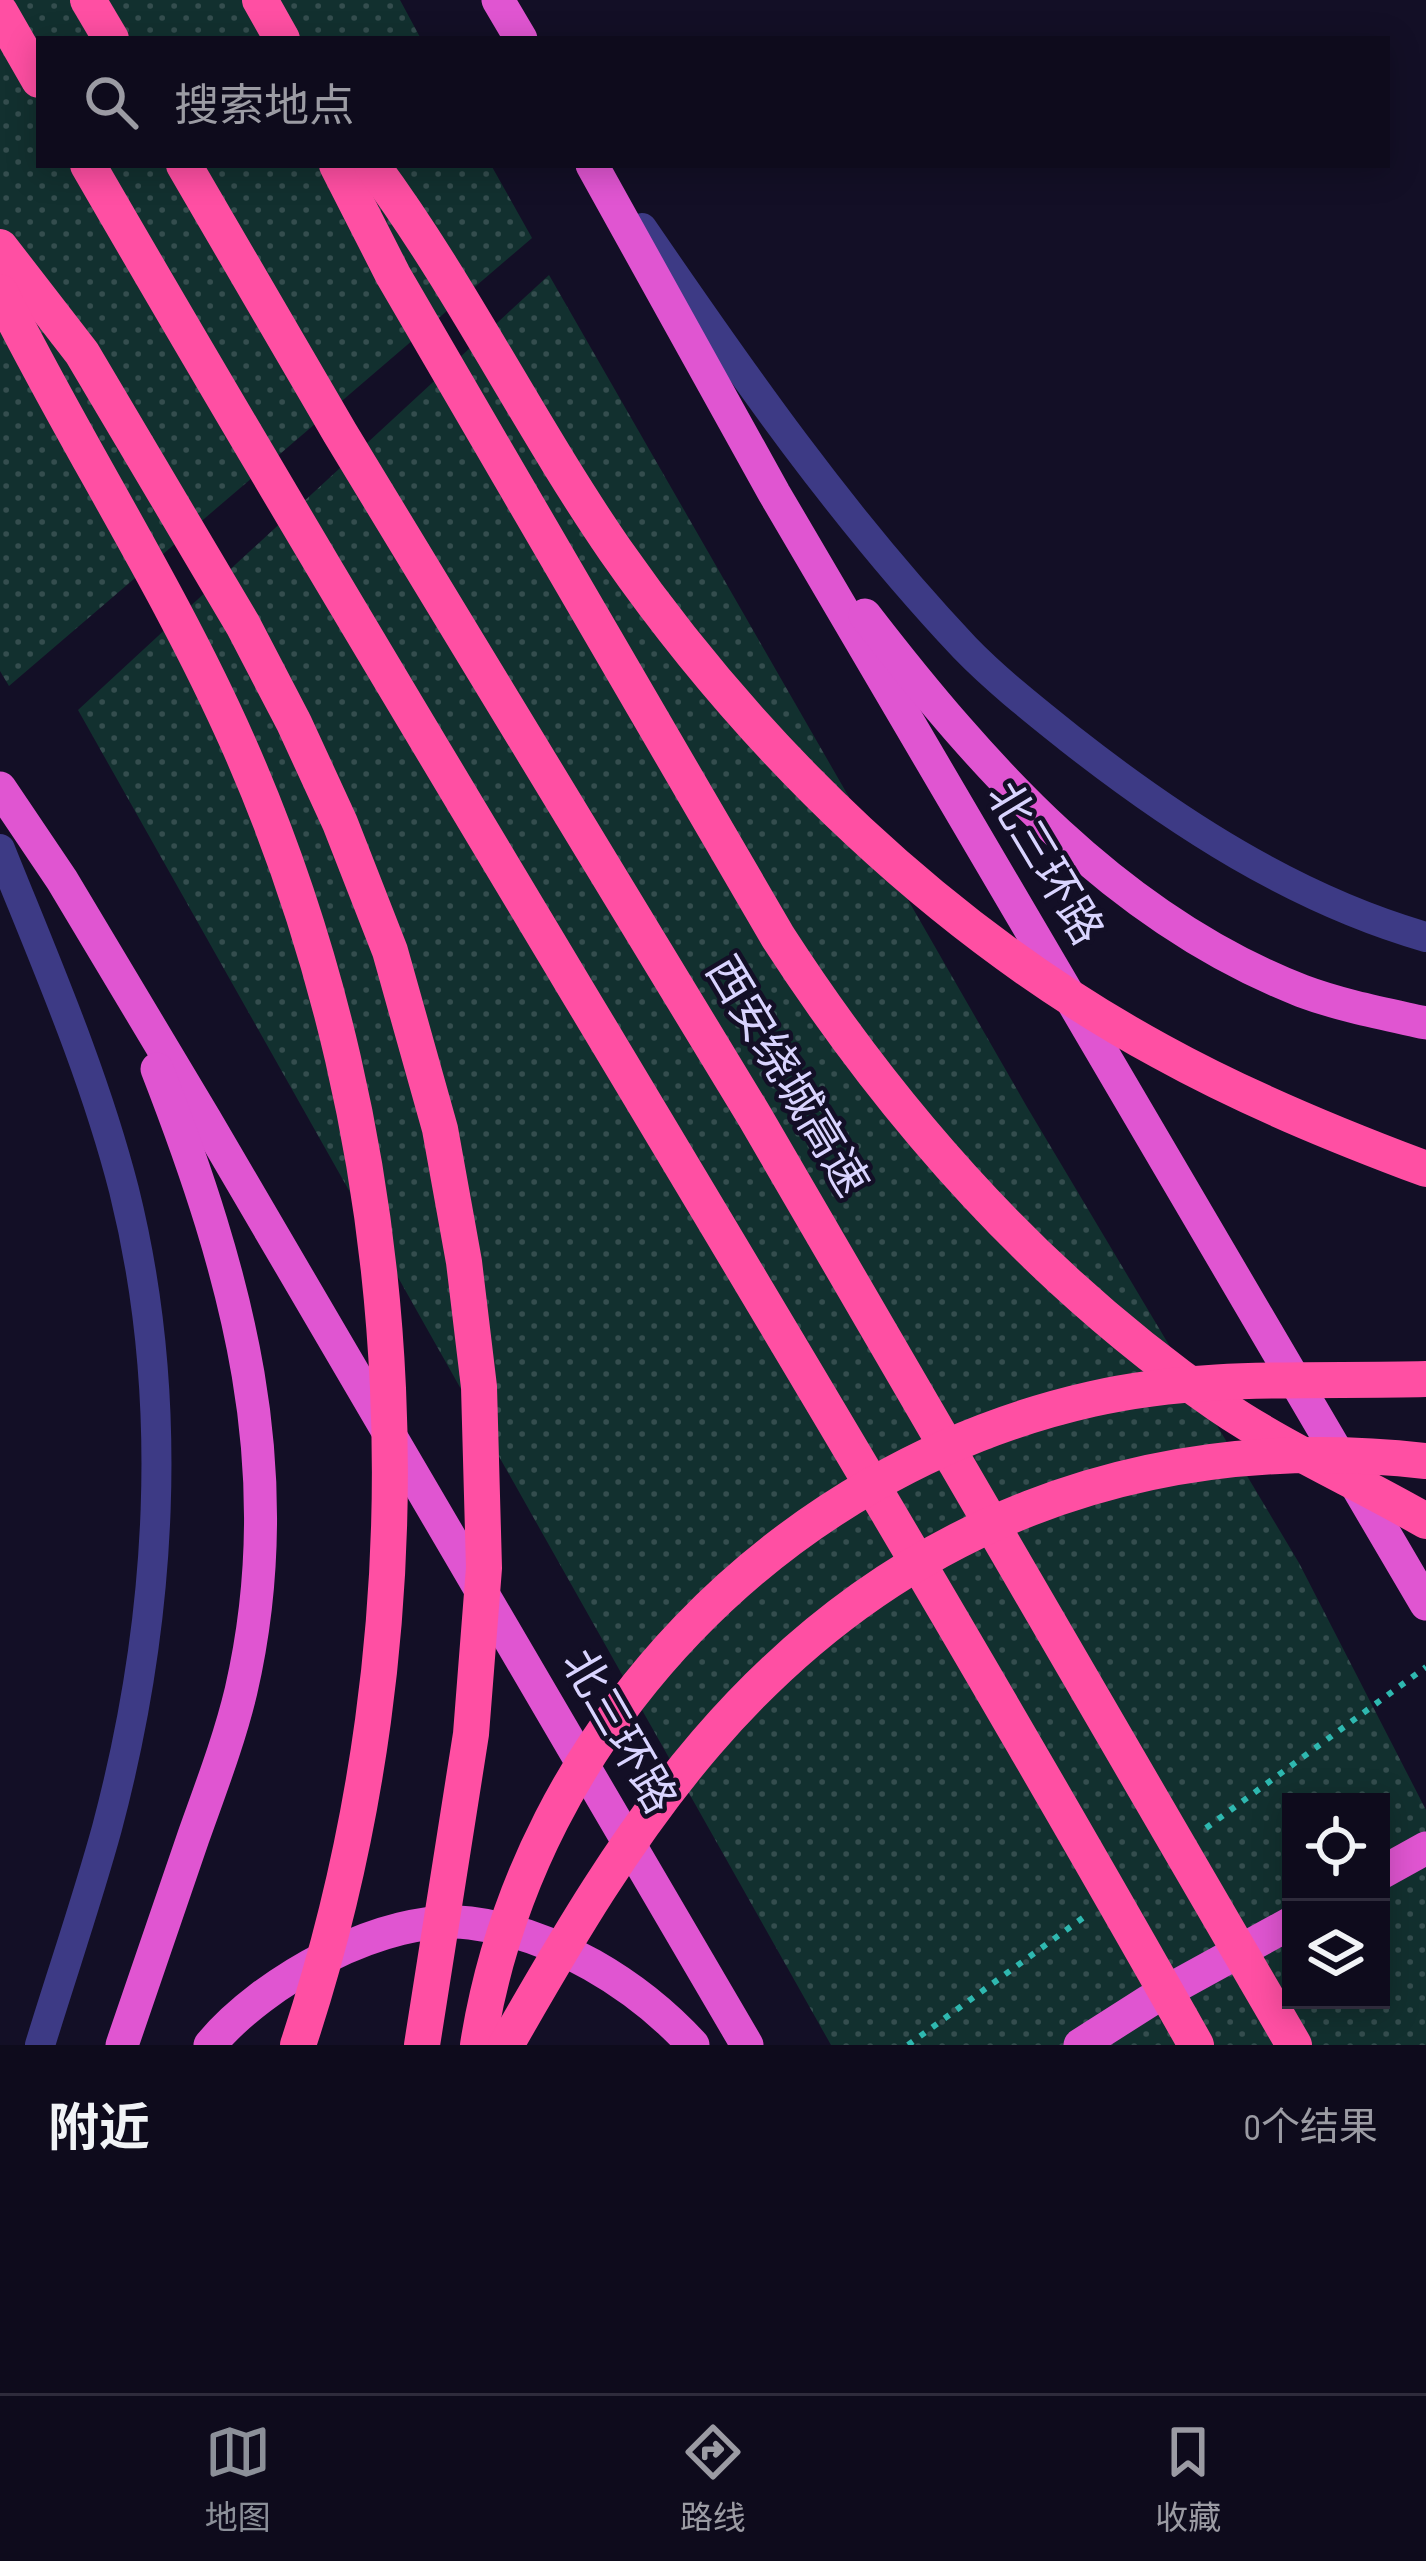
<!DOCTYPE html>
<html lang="zh">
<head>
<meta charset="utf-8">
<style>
	body { margin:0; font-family:"Sofia Sans Condensed","Noto Sans SC",sans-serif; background:#1c1929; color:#f1f3f6 }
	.controls { position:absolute; right:36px; bottom:36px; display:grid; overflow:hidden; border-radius:0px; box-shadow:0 6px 30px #0003 }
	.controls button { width:108px; height:108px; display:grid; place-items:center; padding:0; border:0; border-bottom:3px solid #2e2b3b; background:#0e0b1c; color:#f1f3f6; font:60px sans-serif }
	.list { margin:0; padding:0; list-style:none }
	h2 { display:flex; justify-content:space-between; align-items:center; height:156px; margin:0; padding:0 48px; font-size:51px }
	h2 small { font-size:39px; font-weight:400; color:#9b9ba3 }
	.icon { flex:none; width:66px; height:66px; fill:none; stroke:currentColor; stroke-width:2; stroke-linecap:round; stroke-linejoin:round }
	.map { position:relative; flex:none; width:1426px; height:2045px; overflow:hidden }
	.search { position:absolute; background:#0e0b1c; box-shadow:0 6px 30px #0003; left:36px; right:36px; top:36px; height:132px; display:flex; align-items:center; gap:30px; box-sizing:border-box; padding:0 42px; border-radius:0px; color:#9b9ba3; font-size:45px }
	.sheet { height:348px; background:#0e0b1c }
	nav { display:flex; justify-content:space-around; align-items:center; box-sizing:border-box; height:168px; border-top:3px solid #2e2b3b; background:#0e0b1c; font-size:33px; color:#9b9ba3 }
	nav a { display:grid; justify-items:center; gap:6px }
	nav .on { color:#8c9099 }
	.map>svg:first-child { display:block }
	.grass { fill:url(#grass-dots); fill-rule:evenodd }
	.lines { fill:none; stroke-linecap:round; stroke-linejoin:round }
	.path { stroke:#2fb8b0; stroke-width:6; stroke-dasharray:6 9; stroke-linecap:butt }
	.minor { stroke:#3d3a85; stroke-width:30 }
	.trunk { stroke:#e055d1; stroke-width:33 }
	.motorway { stroke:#ff4fa3; stroke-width:36 }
	.labels { text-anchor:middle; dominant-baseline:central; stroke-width:9; stroke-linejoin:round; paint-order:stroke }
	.street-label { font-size:45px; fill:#d9d4ff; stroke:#130f26 }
</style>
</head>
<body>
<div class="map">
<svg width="1426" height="2045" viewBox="0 0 1426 2045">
	<defs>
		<pattern id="grass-dots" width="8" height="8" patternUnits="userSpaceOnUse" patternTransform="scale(3)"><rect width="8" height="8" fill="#12302f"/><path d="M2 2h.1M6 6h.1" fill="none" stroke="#344d4e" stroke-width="1.8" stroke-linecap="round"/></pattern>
	</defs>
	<rect width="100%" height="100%" fill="#130f26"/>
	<g class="grass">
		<polygon points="0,0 400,0 421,39 39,39 39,165 491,165 532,238 9,686 0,671"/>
		<path d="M549 275 1027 1107 1299 1563 1426 1810V2045H831L78 710ZM1291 1802H1381V2000H1291Z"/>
	</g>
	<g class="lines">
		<g class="path">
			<polyline points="1206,1828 1426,1667"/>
			<polyline points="908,2045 1084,1917"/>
		</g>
		<g class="minor">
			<path d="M642 228C742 374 843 519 965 648 996 680 1034 710 1069 738 1176 822 1294 899 1426 937"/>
			<path d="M0 849C45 961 94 1073 124 1190 176 1399 162 1621 107 1828 87 1901 62 1973 40 2045"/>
		</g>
		<g class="trunk">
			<polyline points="498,0 521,39"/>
			<polyline points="592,165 774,493 1426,1604"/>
			<path d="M865 615C983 768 1117 919 1302 991 1342 1006 1385 1014 1426 1023"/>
			<polyline points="0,788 62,880 205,1119 747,2045"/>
			<polyline points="1381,1873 1426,1848"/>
			<path d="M122 2045C146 1976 169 1907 193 1838 210 1790 229 1741 241 1691 292 1470 237 1275 157 1069"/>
			<path d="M210 2045C263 1981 384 1913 470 1923 554 1933 637 1984 693 2045"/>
			<polyline points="1080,2045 1149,2001 1291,1923"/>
		</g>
		<g class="motorway">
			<polyline points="88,0 111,39"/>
			<polyline points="260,0 282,39"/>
			<polyline points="0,12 39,80"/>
			<path d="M88 165C452 795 839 1411 1196 2045"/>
			<polyline points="184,165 340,433 755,1117 1294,2045"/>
			<path d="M337 165 393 275 778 937C895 1118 1040 1281 1219 1405 1285 1450 1357 1481 1426 1521"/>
			<path d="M372 165C462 287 529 425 615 550 755 751 943 933 1160 1051 1245 1098 1335 1135 1426 1169"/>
			<polyline points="0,247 82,353 243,625 294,723 340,823 390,951 440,1129 464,1262 479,1387 484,1568 471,1734 422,2045"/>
			<path d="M0 292C76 445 169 587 238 743 418 1150 438 1623 298 2045"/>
			<path d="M478 2045C528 1728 782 1469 1092 1399 1202 1374 1314 1382 1426 1379"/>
			<path d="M506 2045C566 1940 627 1835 706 1743 893 1525 1142 1429 1426 1461"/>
		</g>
	</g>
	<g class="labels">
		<g class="street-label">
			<text transform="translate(1044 864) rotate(59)">北三环路</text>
			<text transform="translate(786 1077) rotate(59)">西安绕城高速</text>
			<text transform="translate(618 1732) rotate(60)">北三环路</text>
		</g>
	</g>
</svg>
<div class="controls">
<button><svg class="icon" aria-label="locate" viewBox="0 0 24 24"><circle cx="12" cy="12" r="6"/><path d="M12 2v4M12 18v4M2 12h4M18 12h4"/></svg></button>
<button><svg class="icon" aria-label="layers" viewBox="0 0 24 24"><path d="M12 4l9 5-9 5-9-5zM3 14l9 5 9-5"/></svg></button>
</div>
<div class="search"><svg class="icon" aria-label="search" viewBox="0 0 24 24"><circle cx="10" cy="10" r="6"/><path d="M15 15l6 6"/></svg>搜索地点</div>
</div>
<section class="sheet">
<h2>附近<small>0个结果</small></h2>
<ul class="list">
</ul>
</section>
<nav>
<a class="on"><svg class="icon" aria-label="map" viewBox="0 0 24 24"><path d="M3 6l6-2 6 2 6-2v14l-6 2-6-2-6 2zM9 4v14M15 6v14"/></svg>地图</a>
<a><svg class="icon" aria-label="directions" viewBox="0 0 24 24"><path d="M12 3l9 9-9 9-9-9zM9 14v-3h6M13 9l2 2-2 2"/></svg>路线</a>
<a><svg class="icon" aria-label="saved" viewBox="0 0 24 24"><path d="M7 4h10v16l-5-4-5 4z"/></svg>收藏</a>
</nav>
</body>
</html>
